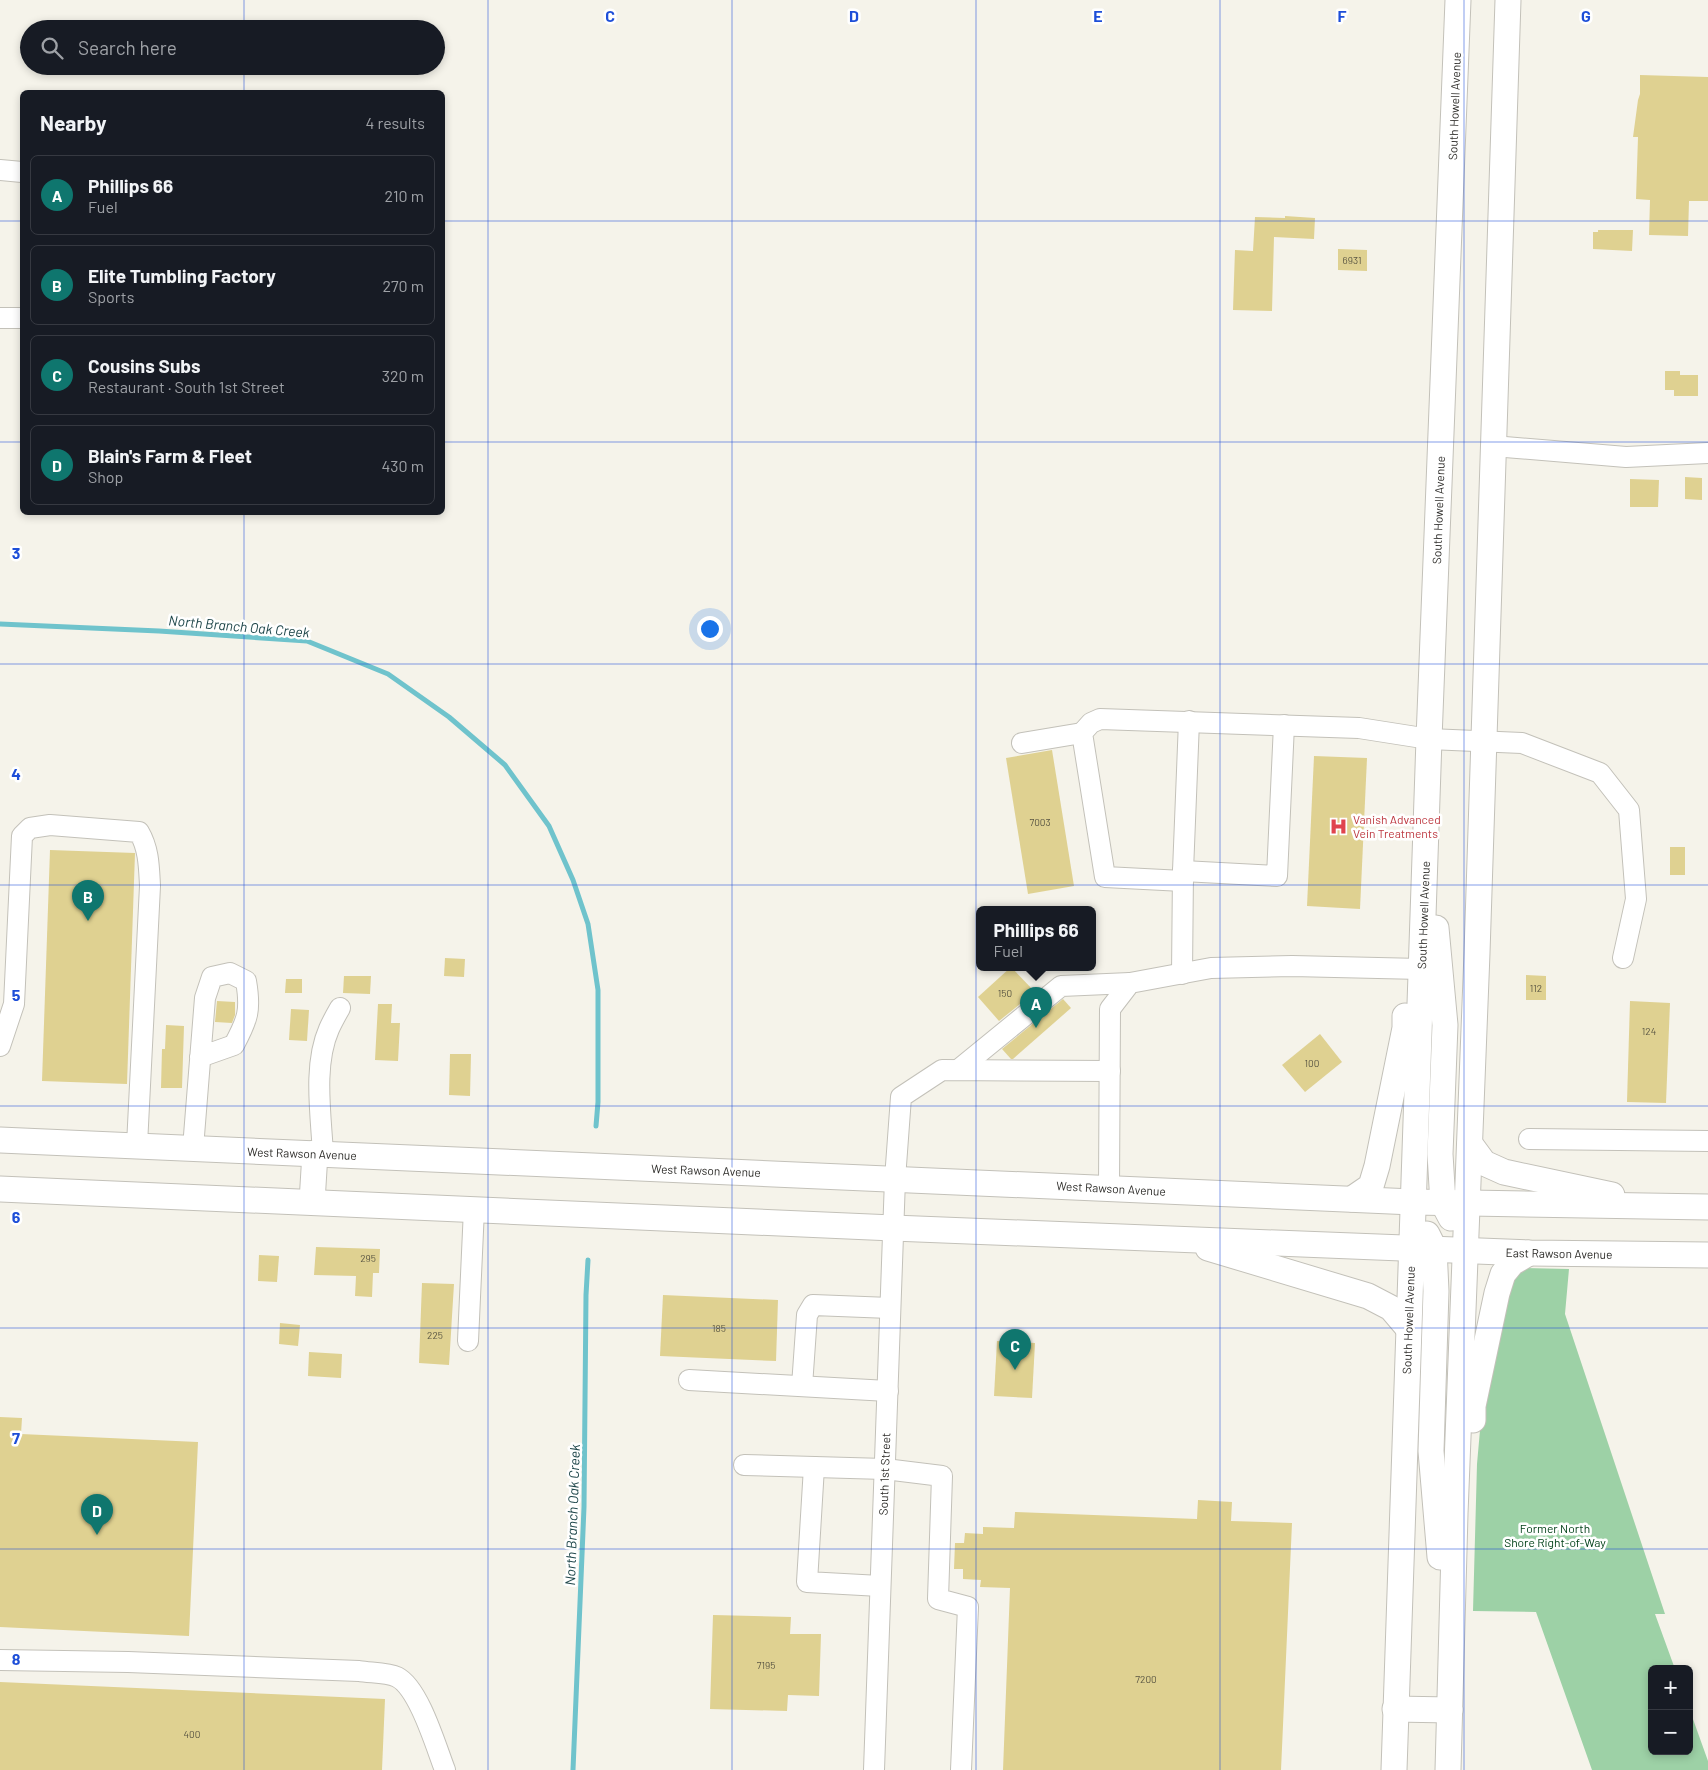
<!DOCTYPE html>
<html lang="en">
<head>
<meta charset="utf-8">
<style>
	body { margin:0; font-family:Barlow,sans-serif; background:#20242c; color:#f1f3f6 }
	.controls { position:absolute; right:15px; bottom:15px; display:grid; overflow:hidden; border-radius:8px; box-shadow:0 2px 8px #0003 }
	.controls button { width:45px; height:45px; display:grid; place-items:center; padding:0; border:0; border-bottom:1px solid #363941; background:#171b24; color:#f1f3f6; font:25px sans-serif }
	.you { position:absolute; left:709px; top:628px; width:18px; height:18px; margin:-12px; border:4px solid #fff; border-radius:50%; background:#1a73e8; box-shadow:0 0 0 8px #1a73e833 }
	.badge { display:grid; place-items:center; width:32px; height:32px; border-radius:50%; background:#0f766e; color:#fff; font-size:16px; font-weight:700 }
	.pin { position:absolute; translate:-50% -41px; filter:drop-shadow(0 1px 2px #0008) }
	.pin::after { content:''; position:absolute; top:26px; width:18px; height:15px; background:inherit; clip-path:polygon(0 0,100% 0,50% 100%) }
	.popup { position:absolute; left:976px; top:906px; width:120px; height:65px; box-sizing:border-box; display:grid; place-content:center; border-radius:8px; background:#171b24; filter:drop-shadow(0 1px 4px #0005); font-size:16px; white-space:nowrap; color:#9ea1a6 }
	.popup b { font-size:19px; color:#f1f3f6 }
	.popup::after { content:''; position:absolute; left:50%; top:100%; margin-left:-10px; border:10px solid transparent; border-top-color:#171b24 }
	.list { margin:0; padding:0; list-style:none }
	h2 { display:flex; justify-content:space-between; align-items:center; height:65px; margin:0; padding:0 20px; font-size:21px }
	h2 small { font-size:16px; font-weight:400; color:#9ea1a6 }
	.list li { display:grid; grid-template-columns:32px 1fr auto; gap:15px; align-items:center; box-sizing:border-box; height:80px; margin:0 10px 10px; padding:0 10px; border:1px solid #363941; border-radius:8px }
	.list b { display:block; font-size:19px; white-space:nowrap }
	.list p { margin:0; font-size:16px; white-space:nowrap; color:#9ea1a6 }
	.list em { font-size:16px; font-style:normal; color:#9ea1a6 }
	.icon { flex:none; width:28px; height:28px; fill:none; stroke:currentColor; stroke-width:2; stroke-linecap:round; stroke-linejoin:round }
	.map { position:relative; flex:none; width:1708px; height:1770px; overflow:hidden }
	.search { position:absolute; background:#171b24; box-shadow:0 2px 8px #0003; left:20px; top:20px; width:425px; height:55px; display:flex; align-items:center; gap:12px; box-sizing:border-box; padding:0 18px; border-radius:28px; color:#9ea1a6; font-size:19px }
	.panel { position:absolute; background:#171b24; box-shadow:0 2px 8px #0003; left:20px; top:90px; width:425px; height:425px; border-radius:8px }
	.map>svg:first-child { display:block }
	.green { fill:#9dd1a6 }
	.lines { fill:none; stroke-linecap:round; stroke-linejoin:round }
	.stream { stroke:#6fc3cc; stroke-width:5 }
	.building { fill:#dfd191 }
	.minor-casing { stroke:#c3c1b9; stroke-width:22 }
	.major-casing { stroke:#c3c1b9; stroke-width:27 }
	.minor { stroke:#fff; stroke-width:20 }
	.major { stroke:#fff; stroke-width:25 }
	.grid { fill:none; stroke:#1d4ed8; stroke-width:1; stroke-opacity:0.55 }
	.labels { text-anchor:middle; dominant-baseline:central; stroke-width:5; stroke-linejoin:round; paint-order:stroke }
	.number-label { font-size:10px; fill:#5b5744 }
	.street-label { font-size:12px; fill:#2f2e2b; stroke:#fff }
	.health-label { font-size:12px; fill:#be3a42; stroke:#fff; text-anchor:start }
	.park-label { font-size:12px; fill:#04431a; stroke:#fff }
	.water-label { font-size:14px; font-style:italic; fill:#1e464a; stroke:#fff }
	.grid-label { font-size:16px; text-anchor:middle; font-weight:bold; fill:#1d4ed8; stroke:#fff; stroke-width:5; stroke-linejoin:round; paint-order:stroke }
</style>
</head>
<body>
<div class="map">
<svg width="1708" height="1770" viewBox="0 0 1708 1770">
	<rect width="100%" height="100%" fill="#f5f3ea"/>
	<polygon class="green" points="1524,1268 1569,1269 1565,1314 1665,1614 1655,1614 1675,1669 1652,1669 1652,1751 1689,1751 1689,1708 1708,1761 1708,1770 1592,1770 1536,1612 1473,1611 1477,1464 1481,1419 1504,1287"/>
	<g class="lines">
		<g class="stream">
			<polyline points="0,624 159,631 307,641 388,674 449,717 505,765 549,826 573,880 588,924 598,990 598,1102 596,1126"/>
			<polyline points="573,1770 584,1507 586,1295 588,1260"/>
		</g>
	</g>
	<g class="building">
		<polygon points="1640,75 1708,77 1708,201 1689,201 1688,236 1649,235 1650,200 1636,199 1638,137 1633,137 1638,100 1640,94"/>
		<polygon points="1285,216 1315,218 1314,239 1274,237 1272,311 1233,310 1235,250 1253,251 1255,217 1285,218"/>
		<polygon points="1598,230 1633,230 1632,251 1593,249 1593,232 1598,232"/>
		<polygon points="1338,249 1367,250 1367,271 1338,270"/>
		<polygon points="1665,371 1680,371 1680,375 1698,375 1698,396 1674,396 1674,390 1665,390"/>
		<polygon points="1685,477 1702,478 1702,500 1685,499"/>
		<polygon points="1630,479 1659,480 1658,507 1630,507"/>
		<polygon points="1052,750 1074,886 1028,894 1006,758"/>
		<polygon points="1314,756 1367,758 1360,909 1307,906"/>
		<rect x="1670" y="847" width="15" height="28"/>
		<polygon points="50,850 135,853 127,1084 42,1081"/>
		<polygon points="445,958 465,959 464,977 444,976"/>
		<polygon points="1011,967 1035,992 999,1021 978,997"/>
		<polygon points="1526,975 1546,976 1546,1000 1526,1000"/>
		<polygon points="344,976 371,976 370,994 343,993"/>
		<polygon points="286,979 302,979 302,993 285,993"/>
		<polygon points="1063,999 1071,1008 1013,1059 1011,1059 1002,1049"/>
		<polygon points="217,1001 235,1002 235,1015 232,1023 215,1022"/>
		<polygon points="1630,1001 1670,1003 1666,1103 1627,1102"/>
		<polygon points="378,1004 392,1004 391,1023 400,1023 398,1061 375,1060"/>
		<polygon points="291,1009 309,1010 307,1041 289,1040"/>
		<polygon points="166,1025 184,1026 182,1088 161,1088 162,1049 165,1049"/>
		<polygon points="1320,1034 1342,1062 1305,1092 1282,1065"/>
		<polygon points="450,1054 471,1054 470,1096 449,1095"/>
		<polygon points="316,1247 380,1249 379,1273 373,1273 372,1297 355,1296 356,1276 314,1275"/>
		<polygon points="259,1255 279,1256 277,1282 258,1281"/>
		<polygon points="422,1283 454,1284 449,1365 419,1363"/>
		<polygon points="663,1295 778,1300 776,1361 660,1356"/>
		<polygon points="280,1323 300,1325 298,1346 279,1344"/>
		<polygon points="997,1341 1035,1343 1032,1398 994,1396"/>
		<polygon points="309,1352 342,1354 341,1378 308,1376"/>
		<polygon points="0,1417 22,1418 21,1434 198,1442 189,1636 0,1627"/>
		<polygon points="1198,1500 1232,1502 1231,1521 1292,1523 1281,1770 1003,1770 1010,1588 980,1587 981,1580 963,1579 963,1569 954,1569 955,1543 964,1543 965,1533 983,1534 983,1527 1014,1528 1015,1512 1197,1519"/>
		<polygon points="713,1615 791,1617 790,1634 821,1634 819,1696 788,1695 787,1711 710,1709"/>
		<polygon points="0,1682 385,1699 382,1770 0,1770"/>
	</g>
	<g class="lines">
		<defs>
			<g id="minor">
				<polyline points="0,170 22,172"/>
				<polyline points="0,318 22,318"/>
				<polyline points="1493,446 1626,457 1708,453"/>
				<polyline points="1022,743 1082,733"/>
				<polyline points="1183,871 1277,876 1284,725"/>
				<polyline points="1183,881 1105,877 1082,733 1091,723 1100,719 1359,728 1429,739 1522,743 1600,773 1629,810 1636,899 1623,958"/>
				<polyline points="1182,974 1183,871 1189,721"/>
				<path d="M0 1046 14 1004 22 836 30 828 50 825 139 832C149 849 149 867 150 886L137 1145"/>
				<polyline points="958,1070 1061,986 1130,983"/>
				<polyline points="1529,1139 1708,1141"/>
				<path d="M193 1148 205 998 212 977 230 973 246 981C251 1010 248 1019 234 1045L200 1057"/>
				<path d="M323 1154C321 1115 313 1065 329 1029 332 1022 336 1015 340 1008"/>
				<polyline points="1109,1188 1110,1009 1130,983 1211,968 1292,966 1421,969"/>
				<polyline points="468,1341 474,1209"/>
				<polyline points="689,1380 888,1391"/>
				<polyline points="802,1386 807,1315 813,1305 890,1308"/>
				<polyline points="744,1465 885,1469 942,1476 938,1599 968,1607 961,1770"/>
				<polyline points="814,1467 807,1582 880,1586"/>
				<path d="M0 1660 128 1662 359 1671C370 1673 387 1672 397 1677 419 1688 436 1747 445 1770"/>
				<polyline points="874,1770 895,1179 901,1097 942,1070 1110,1071"/>
			</g>
			<g id="major">
				<polyline points="1436,928 1445,1025 1440,1154 1443,1203 1451,1218"/>
				<polyline points="0,1140 1413,1202 1708,1207"/>
				<polyline points="1470,1144 1484,1163 1504,1172 1612,1195"/>
				<polyline points="0,1189 893,1228 1529,1253 1708,1255"/>
				<polyline points="1352,1199 1371,1186 1377,1166 1405,1028 1405,1016"/>
				<polyline points="312,1202 315,1153"/>
				<polyline points="1427,1234 1434,1248 1436,1291 1431,1451 1440,1557"/>
				<polyline points="1208,1248 1368,1296 1391,1308 1408,1328"/>
				<polyline points="1473,1420 1473,1406 1497,1293 1503,1274 1512,1263 1529,1253"/>
				<polyline points="1395,1709 1450,1710"/>
				<polyline points="1394,1770 1429,739 1458,0"/>
				<polyline points="1448,1770 1455,1514 1477,953 1508,0"/>
			</g>
		</defs>
		<use href="#minor" class="minor-casing"/>
		<use href="#major" class="major-casing"/>
		<use href="#minor" class="minor"/>
		<use href="#major" class="major"/>
	</g>
	<path class="grid" d="M244 0V29M488 0V1770M732 0V1770M976 0V1770M1220 0V1770M1464 0V1770M244 66V92M0 221H22M442 221H1708M0 442H22M442 442H1708M244 512V1770M0 664H1708M0 885H1708M0 1106H1708M0 1328H1708M0 1549H1708"/>
	<defs>
		<symbol id="hospital-bare" viewBox="-9 -9 18 18"><path d="M-5-5h3v3.5h4V-5h3V5h-3V1.5h-4V5h-3Z" fill="#e0444e" stroke="#fff" stroke-width="2.5" paint-order="stroke"/></symbol>
	</defs>
	<g fill-rule="evenodd">
		<use href="#hospital-bare" x="1326" y="814" width="25" height="25"/>
	</g>
	<g class="labels">
		<g class="number-label">
			<text x="1352" y="260">6931</text>
			<text x="1040" y="822">7003</text>
			<text x="1536" y="988">112</text>
			<text x="1005" y="993">150</text>
			<text x="1649" y="1031">124</text>
			<text x="1312" y="1063">100</text>
			<text x="368" y="1258">295</text>
			<text x="719" y="1328">185</text>
			<text x="435" y="1335">225</text>
			<text x="766" y="1665">7195</text>
			<text x="1146" y="1679">7200</text>
			<text x="192" y="1734">400</text>
		</g>
		<g class="street-label">
			<text transform="translate(1454 106) rotate(-88)">South Howell Avenue</text>
			<text transform="translate(1438 510) rotate(-88)">South Howell Avenue</text>
			<text transform="translate(1423 915) rotate(-88)">South Howell Avenue</text>
			<text transform="translate(302 1153) rotate(2)">West Rawson Avenue</text>
			<text transform="translate(706 1170) rotate(2)">West Rawson Avenue</text>
			<text transform="translate(1111 1188) rotate(3)">West Rawson Avenue</text>
			<text transform="translate(1559 1253) rotate(1)">East Rawson Avenue</text>
			<text transform="translate(1408 1320) rotate(-88)">South Howell Avenue</text>
			<text transform="translate(884 1474) rotate(-88)">South 1st Street</text>
		</g>
		<g class="health-label">
			<text x="1353" y="819">Vanish Advanced<tspan x="1353" dy="14">Vein Treatments</tspan></text>
		</g>
		<g class="park-label">
			<text x="1555" y="1528">Former North<tspan x="1555" dy="14">Shore Right-of-Way</tspan></text>
		</g>
		<g class="water-label">
			<text transform="translate(239 626) rotate(5)">North Branch Oak Creek</text>
			<text transform="translate(572 1515) rotate(-88)">North Branch Oak Creek</text>
		</g>
	</g>
	<g class="grid-label">
		<text x="610" y="22">C</text>
		<text x="854" y="22">D</text>
		<text x="1098" y="22">E</text>
		<text x="1342" y="22">F</text>
		<text x="1586" y="22">G</text>
		<text x="16" y="559">3</text>
		<text x="16" y="780">4</text>
		<text x="16" y="1001">5</text>
		<text x="16" y="1223">6</text>
		<text x="16" y="1444">7</text>
		<text x="16" y="1665">8</text>
	</g>
</svg>
<div class="controls">
<button>+</button>
<button>−</button>
</div>
<div class="you"></div>
<div class="pin badge" style="left:1036px;top:1028px">A</div>
<div class="popup"><b>Phillips 66</b>Fuel</div>
<div class="pin badge" style="left:88px;top:921px">B</div>
<div class="pin badge" style="left:1015px;top:1370px">C</div>
<div class="pin badge" style="left:97px;top:1535px">D</div>
<div class="search"><svg class="icon" aria-label="search" viewBox="0 0 24 24"><circle cx="10" cy="10" r="6"/><path d="M15 15l6 6"/></svg>Search here</div>
<section class="panel">
<h2>Nearby<small>4 results</small></h2>
<ul class="list">
<li><span class="badge">A</span><div><b>Phillips 66</b><p>Fuel</p></div><em>210 m</em></li>
<li><span class="badge">B</span><div><b>Elite Tumbling Factory</b><p>Sports</p></div><em>270 m</em></li>
<li><span class="badge">C</span><div><b>Cousins Subs</b><p>Restaurant · South 1st Street</p></div><em>320 m</em></li>
<li><span class="badge">D</span><div><b>Blain's Farm &amp; Fleet</b><p>Shop</p></div><em>430 m</em></li>
</ul>
</section>
</div>
</body>
</html>
